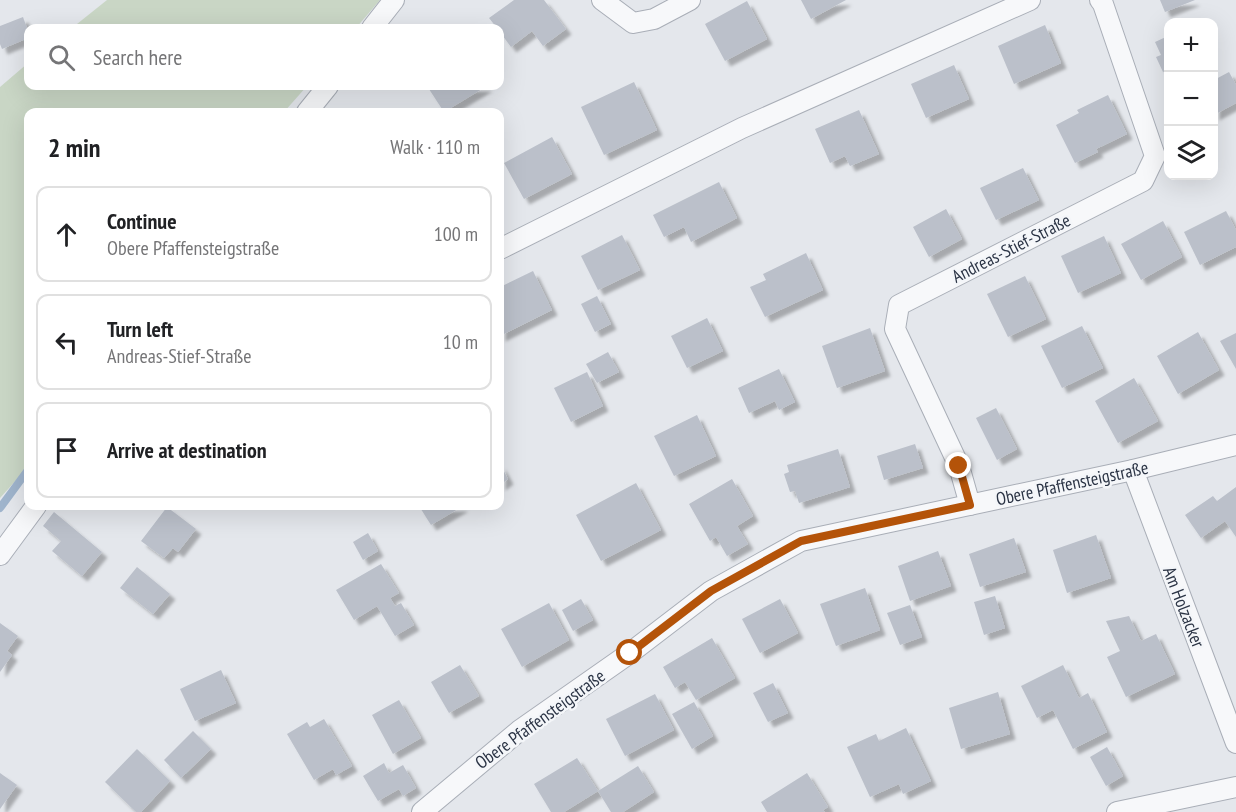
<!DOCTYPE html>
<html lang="en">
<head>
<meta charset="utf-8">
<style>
	body { margin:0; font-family:"PT Sans Narrow",sans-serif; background:#f6f6f6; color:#202124 }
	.controls { position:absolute; right:18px; top:18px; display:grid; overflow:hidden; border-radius:12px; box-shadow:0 6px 24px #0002 }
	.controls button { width:54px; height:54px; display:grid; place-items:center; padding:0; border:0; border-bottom:2px solid #e0e0e0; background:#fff; color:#202124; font:30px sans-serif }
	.stop { position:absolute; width:18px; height:18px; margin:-14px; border:4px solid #b45309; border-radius:50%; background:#fff }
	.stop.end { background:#b45309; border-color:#fff; box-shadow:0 2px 6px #0008 }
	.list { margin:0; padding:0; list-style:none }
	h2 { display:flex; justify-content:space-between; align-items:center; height:78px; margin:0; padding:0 24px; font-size:26px }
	h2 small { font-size:20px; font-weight:400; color:#757577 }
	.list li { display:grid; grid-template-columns:39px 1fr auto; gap:18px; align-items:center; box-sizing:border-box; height:96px; margin:0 12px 12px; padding:0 12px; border:2px solid #e0e0e0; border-radius:12px }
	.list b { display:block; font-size:22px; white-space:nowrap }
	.list p { margin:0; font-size:20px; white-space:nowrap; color:#757577 }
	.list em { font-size:20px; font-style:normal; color:#757577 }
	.icon { flex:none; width:33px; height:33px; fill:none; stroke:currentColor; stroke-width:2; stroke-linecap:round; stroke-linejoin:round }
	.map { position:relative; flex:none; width:1236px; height:812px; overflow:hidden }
	.search { position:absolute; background:#fff; box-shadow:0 6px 24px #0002; left:24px; top:24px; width:480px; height:66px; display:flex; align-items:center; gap:15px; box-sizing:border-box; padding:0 21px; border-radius:12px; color:#757577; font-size:22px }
	.panel { position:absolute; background:#fff; box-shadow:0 6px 24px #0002; left:24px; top:108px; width:480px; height:402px; border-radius:12px }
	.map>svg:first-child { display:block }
	.green { fill:#c9d6c5 }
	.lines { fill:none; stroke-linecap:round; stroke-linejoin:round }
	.stream { stroke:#9fb4cc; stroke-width:8 }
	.building { fill:#bbc0ca; filter:url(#shadow) }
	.street-casing { stroke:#a9aeb7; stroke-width:22 }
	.street { stroke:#f7f8fa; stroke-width:20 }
	.route { stroke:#b45309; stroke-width:8 }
	.labels { text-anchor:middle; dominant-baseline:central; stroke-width:5; stroke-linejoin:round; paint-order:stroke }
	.street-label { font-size:18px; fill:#2b3445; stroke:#f4f6f9 }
</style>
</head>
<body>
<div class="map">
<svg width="1236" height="812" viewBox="0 0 1236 812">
	<defs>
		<filter id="shadow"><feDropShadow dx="5.5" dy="5.5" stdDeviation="1.5" flood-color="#0004"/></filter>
	</defs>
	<rect width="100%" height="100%" fill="#e4e7ec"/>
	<g class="green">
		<polygon points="107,0 380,0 356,28 72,28"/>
		<polygon points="28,63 28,86 307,86 284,112 28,112 28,467 0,498 0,87"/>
	</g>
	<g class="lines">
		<polyline class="stream" points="0,508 28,470"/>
	</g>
	<g class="building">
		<polygon points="514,0 544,0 566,29 543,46 532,31 511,47 500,32 500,28 497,28 489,18"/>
		<polygon points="801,0 846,0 811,19"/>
		<polygon points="1160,0 1195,0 1165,12"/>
		<polygon points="747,1 767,39 725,61 705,24"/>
		<polygon points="23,17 28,31 28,38 2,49 0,44 0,26"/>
		<polygon points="1045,25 1061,63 1014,84 998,46"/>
		<polygon points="1168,36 1168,70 1163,72 1156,57 1161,55 1155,42"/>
		<polygon points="954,65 969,99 926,118 911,84"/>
		<polygon points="1229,72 1236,85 1236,103 1214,115 1214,80"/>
		<polygon points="634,82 657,130 604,155 581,107"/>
		<polygon points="427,86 487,86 444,112"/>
		<polygon points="1108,95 1127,134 1096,149 1098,152 1075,163 1056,125 1079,113 1077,110"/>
		<polygon points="859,110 879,154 850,166 845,156 830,163 815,129"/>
		<polygon points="552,137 572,174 524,199 504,163"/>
		<polygon points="1023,168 1039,200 996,220 980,188"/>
		<polygon points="719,182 737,218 691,242 684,227 664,237 653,215"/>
		<polygon points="946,209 962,239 929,257 913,227"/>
		<polygon points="1226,211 1236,230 1236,247 1200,265 1184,232"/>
		<polygon points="1163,221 1182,257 1141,280 1121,244"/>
		<polygon points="622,235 640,270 598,290 581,256"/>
		<polygon points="1104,236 1121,273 1078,293 1061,256"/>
		<polygon points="806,253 823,290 765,317 750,287 766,280 763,274"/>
		<polygon points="533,271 552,310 500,336 500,287"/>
		<polygon points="1025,276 1046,319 1008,337 987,294"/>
		<polygon points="597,296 611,324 595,332 581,304"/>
		<polygon points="707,318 723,351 687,368 671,336"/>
		<polygon points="1082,326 1103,368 1062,388 1041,346"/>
		<polygon points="870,328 885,371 837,388 822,346"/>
		<polygon points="1198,332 1219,370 1178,394 1157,356"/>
		<polygon points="1236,333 1236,369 1220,341"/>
		<polygon points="608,352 619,372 597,383 586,364"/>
		<polygon points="779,369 795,402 779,410 775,401 749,413 738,388"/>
		<polygon points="587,372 603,406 571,422 554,388"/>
		<polygon points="1134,378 1158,421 1118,443 1095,401"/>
		<polygon points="996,408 1017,449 997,460 976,418"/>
		<polygon points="697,415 716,456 674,476 654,436"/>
		<polygon points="915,444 923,468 884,480 877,456"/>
		<polygon points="838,449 850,487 799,503 795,491 790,492 784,474 789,472 787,465"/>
		<polygon points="500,464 508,479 500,485"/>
		<polygon points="732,479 753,516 737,526 748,544 727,556 716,537 710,541 689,504"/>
		<polygon points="636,483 661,530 601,561 576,515"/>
		<polygon points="1236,487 1236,537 1225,521 1201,538 1185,515 1213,496 1217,501"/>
		<polygon points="419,506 463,506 431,525"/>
		<polygon points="167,507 196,529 178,552 173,548 164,558 141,541"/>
		<polygon points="54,512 102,552 82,576 52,551 61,541 43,526"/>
		<polygon points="368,533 378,551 363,560 353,542"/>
		<polygon points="1096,535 1111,578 1067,593 1053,550"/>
		<polygon points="1014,538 1026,572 980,587 969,554"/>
		<polygon points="938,551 951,586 910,601 898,566"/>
		<polygon points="381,564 399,593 390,598 395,606 401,603 414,625 395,636 377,606 354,620 336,590"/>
		<polygon points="137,567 170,594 153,614 120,588"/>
		<polygon points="865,588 880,630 836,646 820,604"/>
		<polygon points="995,596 1005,628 984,635 974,602"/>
		<polygon points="581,599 593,620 573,631 562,610"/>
		<polygon points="780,599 798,633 760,653 742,619"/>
		<polygon points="549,603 569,640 522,667 501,629"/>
		<polygon points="910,605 922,637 900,645 887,613"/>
		<polygon points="1129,616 1141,641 1156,634 1175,674 1126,697 1107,657 1120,651 1106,621"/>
		<polygon points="0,623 18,636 7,651 12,655 0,672"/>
		<polygon points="712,638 735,678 696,700 685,682 675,688 663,667"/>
		<polygon points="460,665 479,696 449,713 431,682"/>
		<polygon points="1063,665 1079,698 1088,693 1107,732 1073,749 1053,710 1037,718 1021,686"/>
		<polygon points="221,670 236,703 195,721 180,689"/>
		<polygon points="773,683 788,713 768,722 753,693"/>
		<polygon points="998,692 1010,734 961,749 949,708"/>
		<polygon points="655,694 674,730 625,756 606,719"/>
		<polygon points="399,700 421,738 393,754 372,715"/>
		<polygon points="694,702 713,736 692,749 672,714"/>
		<polygon points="324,719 352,766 336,775 333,769 314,780 287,734 307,722 310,727"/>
		<polygon points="906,728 931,781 903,794 899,784 870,797 847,747 876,734 879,741"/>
		<polygon points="193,731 211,749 181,778 164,760"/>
		<polygon points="1107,747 1123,776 1106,786 1090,757"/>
		<polygon points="137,749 170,781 141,812 136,812 105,782"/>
		<polygon points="577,758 598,791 564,812 551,812 534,784"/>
		<polygon points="384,763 389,773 403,765 416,788 403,796 399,789 378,801 363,776"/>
		<polygon points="638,766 654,792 623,812 611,812 598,791"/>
		<polygon points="0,773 17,785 0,809"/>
		<polygon points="807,773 828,807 823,810 825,812 767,812 761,802"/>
	</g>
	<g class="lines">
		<defs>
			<g id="street">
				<polyline points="602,0 633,23 654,19 690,0"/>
				<polyline points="372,28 394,0"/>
				<polyline points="307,112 328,86"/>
				<polyline points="500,249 742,128 1030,0"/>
				<polyline points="1133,470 1236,743"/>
				<polyline points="970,505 959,466 895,329 899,305 1143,181 1155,156 1103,4 1100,0"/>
				<polyline points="0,555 36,506"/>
				<polyline points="422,812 520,730 630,653 711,591 801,541 1133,470 1236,445"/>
				<polyline points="1117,812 1236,787"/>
			</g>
		</defs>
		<use href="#street" class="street-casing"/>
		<use href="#street" class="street"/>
	</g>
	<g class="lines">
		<polyline class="route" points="630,653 711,591 801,541 970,505 959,466"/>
	</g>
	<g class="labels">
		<g class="street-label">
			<text transform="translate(1011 248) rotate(-27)">Andreas-Stief-Straße</text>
			<text transform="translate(1072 483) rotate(-12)">Obere Pfaffensteigstraße</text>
			<text transform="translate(1184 607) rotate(69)">Am Holzacker</text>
			<text transform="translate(540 719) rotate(-36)">Obere Pfaffensteigstraße</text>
		</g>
	</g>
</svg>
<div class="controls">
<button>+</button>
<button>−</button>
<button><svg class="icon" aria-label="layers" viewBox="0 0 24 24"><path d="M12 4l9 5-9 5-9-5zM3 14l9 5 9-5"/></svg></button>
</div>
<div class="stop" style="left:630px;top:653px"></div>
<div class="stop end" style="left:959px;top:466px"></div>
<div class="search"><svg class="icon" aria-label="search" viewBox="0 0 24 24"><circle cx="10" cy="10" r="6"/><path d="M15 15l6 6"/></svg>Search here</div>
<section class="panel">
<h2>2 min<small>Walk · 110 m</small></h2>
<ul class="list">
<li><svg class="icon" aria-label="ahead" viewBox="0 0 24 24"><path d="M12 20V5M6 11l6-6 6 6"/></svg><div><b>Continue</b><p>Obere Pfaffensteigstraße</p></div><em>100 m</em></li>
<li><svg class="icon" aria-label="left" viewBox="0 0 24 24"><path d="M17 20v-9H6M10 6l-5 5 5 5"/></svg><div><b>Turn left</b><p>Andreas-Stief-Straße</p></div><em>10 m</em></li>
<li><svg class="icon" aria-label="arrive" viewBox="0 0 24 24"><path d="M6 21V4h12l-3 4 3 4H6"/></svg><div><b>Arrive at destination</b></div></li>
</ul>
</section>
</div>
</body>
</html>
